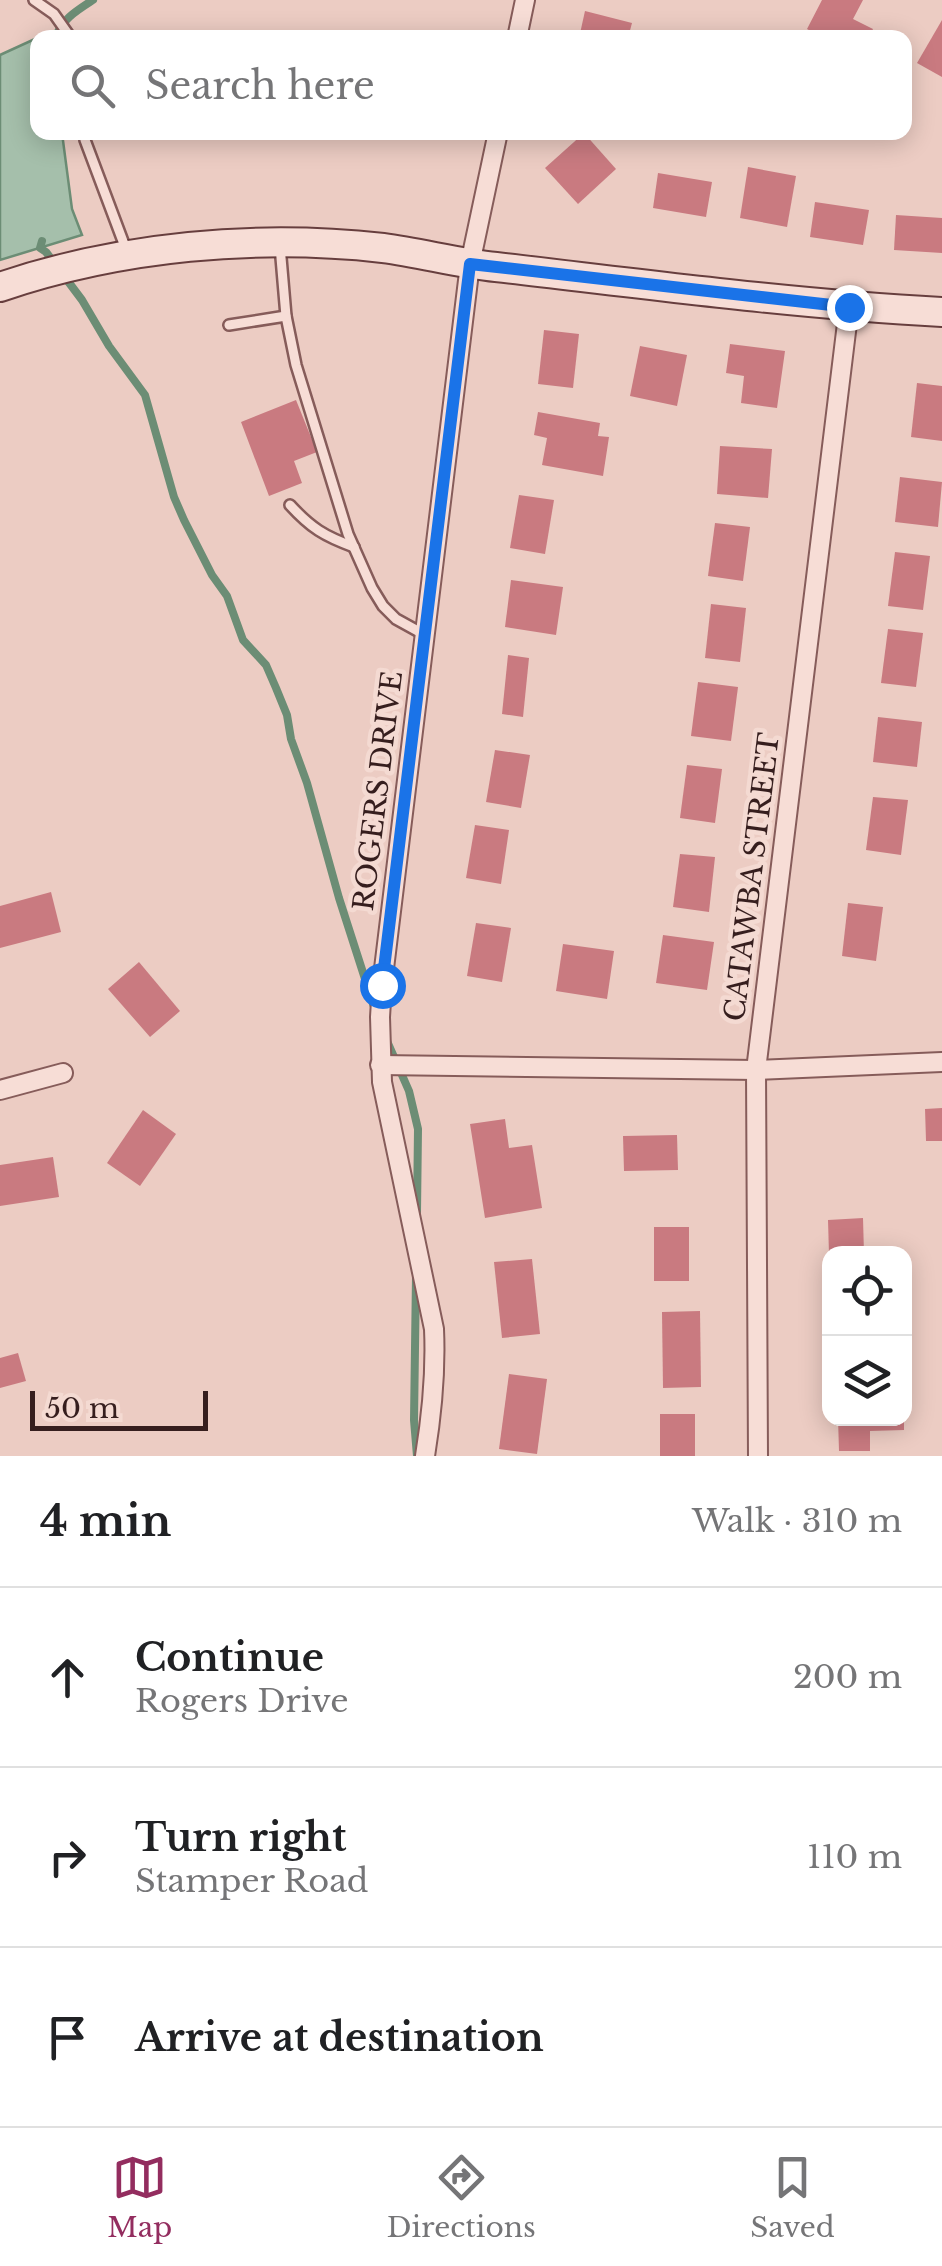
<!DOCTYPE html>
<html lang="en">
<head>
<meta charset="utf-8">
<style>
	body { margin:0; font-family:"Libre Baskerville",serif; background:#f2f2f2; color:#202124 }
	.controls { position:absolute; right:30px; bottom:30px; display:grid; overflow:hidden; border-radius:20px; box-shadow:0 5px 25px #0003 }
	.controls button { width:90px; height:90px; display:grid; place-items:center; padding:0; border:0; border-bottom:2px solid #e0e0e0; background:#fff; color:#202124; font:50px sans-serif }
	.scale { position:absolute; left:30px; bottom:25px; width:178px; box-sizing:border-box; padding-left:10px; border:5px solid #361e1e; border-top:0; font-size:28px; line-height:35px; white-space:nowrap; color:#361e1e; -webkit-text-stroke:8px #f4dad2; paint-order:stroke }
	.stop { position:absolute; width:30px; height:30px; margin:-22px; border:8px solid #1a73e8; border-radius:50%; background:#fff }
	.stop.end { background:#1a73e8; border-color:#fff; box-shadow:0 2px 10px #0008 }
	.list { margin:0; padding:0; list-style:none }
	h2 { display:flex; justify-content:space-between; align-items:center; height:130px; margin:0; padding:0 40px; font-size:42px }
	h2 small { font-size:32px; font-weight:400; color:#757577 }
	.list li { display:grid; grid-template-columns:65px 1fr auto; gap:30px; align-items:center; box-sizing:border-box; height:180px; padding:0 40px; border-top:2px solid #e0e0e0 }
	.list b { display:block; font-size:38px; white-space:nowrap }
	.list p { margin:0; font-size:32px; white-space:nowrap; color:#757577 }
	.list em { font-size:32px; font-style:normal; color:#757577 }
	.icon { flex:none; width:55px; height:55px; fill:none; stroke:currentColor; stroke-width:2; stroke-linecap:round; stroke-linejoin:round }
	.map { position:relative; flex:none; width:942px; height:1456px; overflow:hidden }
	.search { position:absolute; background:#fff; box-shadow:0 5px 25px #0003; left:30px; right:30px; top:30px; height:110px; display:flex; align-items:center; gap:25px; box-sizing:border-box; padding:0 35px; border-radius:20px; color:#757577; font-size:38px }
	.sheet { height:670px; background:#fff }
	nav { display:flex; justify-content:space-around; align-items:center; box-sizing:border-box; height:140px; border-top:2px solid #e0e0e0; background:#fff; font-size:28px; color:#757577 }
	nav a { display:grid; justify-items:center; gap:5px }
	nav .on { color:#932d5f }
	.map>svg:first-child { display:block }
	.water { fill:#a5bfab; stroke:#6c8d75; stroke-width:2.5 }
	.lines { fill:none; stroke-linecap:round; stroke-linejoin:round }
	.stream { stroke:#6c8d75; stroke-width:8 }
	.building { fill:#c97a80 }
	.lane-casing { stroke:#865c5a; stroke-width:14 }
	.street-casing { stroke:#865c5a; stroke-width:22 }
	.secondary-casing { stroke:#673e3e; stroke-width:32 }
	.lane { stroke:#f7ddd6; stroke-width:9 }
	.street { stroke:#f7ddd6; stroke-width:18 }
	.secondary { stroke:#f7ddd6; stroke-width:28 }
	.route { stroke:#1a73e8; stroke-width:12 }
	.labels { text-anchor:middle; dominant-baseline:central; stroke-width:9; stroke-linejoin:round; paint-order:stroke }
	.street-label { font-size:28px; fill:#361e1e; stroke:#f4dad2 }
</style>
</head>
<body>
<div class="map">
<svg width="942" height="1456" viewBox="0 0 942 1456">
	<rect width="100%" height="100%" fill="#ecccc3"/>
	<polygon class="water" points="37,38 38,132 62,133 72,209 82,235 0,260 0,55"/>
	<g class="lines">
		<g class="stream">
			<path d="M56 38C59 21 79 9 93 0"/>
			<polyline points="42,241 40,248 46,252 55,264"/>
			<polyline points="64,276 82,300 109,346 145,395 174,497 184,520 212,575 227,596 243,640 266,665 276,688 287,715 291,739 307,783 339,898 375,1010"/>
			<polyline points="387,1041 409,1091 418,1129 417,1212"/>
			<polyline points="416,1276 414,1420 417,1456"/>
		</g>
	</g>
	<g class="building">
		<polygon points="822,0 863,0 853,19 873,29 869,38 823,38 807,29"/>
		<polygon points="585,11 632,23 628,38 579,38"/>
		<polygon points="942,20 942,77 917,63"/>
		<polygon points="584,133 616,169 578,204 545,168"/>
		<polygon points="748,167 796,176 787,227 740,218"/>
		<polygon points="658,173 712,182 706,217 653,208"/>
		<polygon points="815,202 869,210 863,245 810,237"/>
		<polygon points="896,215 942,218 942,253 894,250"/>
		<polygon points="544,330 579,334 573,388 538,384"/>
		<polygon points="730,344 785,351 777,408 741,403 744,376 726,373"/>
		<polygon points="640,346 687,355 677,406 630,396"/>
		<polygon points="917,383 942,386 942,441 911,437"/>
		<polygon points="296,400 317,452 294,461 302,483 269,496 241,422"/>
		<polygon points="538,412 600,423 598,436 609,437 603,476 542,465 547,438 534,435"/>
		<polygon points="720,446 772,449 768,498 717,494"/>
		<polygon points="900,477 942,482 938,527 895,522"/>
		<polygon points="519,495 554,500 545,554 510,548"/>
		<polygon points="715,523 750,527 743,581 708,576"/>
		<polygon points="895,552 930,556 923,610 888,606"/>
		<polygon points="511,580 563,587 556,635 505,627"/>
		<polygon points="711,604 746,608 740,662 705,658"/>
		<polygon points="888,629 923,633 916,687 881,683"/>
		<polygon points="508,655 529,658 523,717 502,714"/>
		<polygon points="698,682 738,687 731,741 691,736"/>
		<polygon points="878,717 922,722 917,767 873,762"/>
		<polygon points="495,750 530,755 521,808 486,802"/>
		<polygon points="687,765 722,769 715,823 680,818"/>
		<polygon points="873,797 908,800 901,855 866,850"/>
		<polygon points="475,825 509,830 501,884 466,878"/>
		<polygon points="680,854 715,857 709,912 673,907"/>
		<polygon points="51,892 61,932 0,948 0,906"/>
		<polygon points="848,903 883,907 876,961 842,956"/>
		<polygon points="476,923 511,928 502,982 467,976"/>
		<polygon points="663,935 714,942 707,990 656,983"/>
		<polygon points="563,944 614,951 607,999 556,991"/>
		<polygon points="139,962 180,1011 150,1037 108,989"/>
		<polygon points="942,1108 942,1141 926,1141 925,1109"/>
		<polygon points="143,1110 176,1134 140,1186 107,1163"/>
		<polygon points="505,1119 509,1148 532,1145 542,1208 485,1218 470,1124"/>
		<polygon points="677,1135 678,1170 624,1171 623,1136"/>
		<polygon points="53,1157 59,1197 0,1206 0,1165"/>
		<polygon points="863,1218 864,1254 829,1254 828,1220"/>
		<rect x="654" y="1227" width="35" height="54"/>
		<polygon points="532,1259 540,1334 502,1338 494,1262"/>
		<polygon points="700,1311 701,1387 663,1388 662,1312"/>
		<polygon points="18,1353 26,1381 0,1388 0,1358"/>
		<polygon points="509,1374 547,1379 537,1454 499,1449"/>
		<rect x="660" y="1414" width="35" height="42"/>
		<polygon points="838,1418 904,1418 904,1430 870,1431 870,1451 839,1451"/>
	</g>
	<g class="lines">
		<defs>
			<g id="lane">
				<polyline points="34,0 54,14 71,38"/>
				<polyline points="85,132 85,140 127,252"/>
				<polyline points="280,246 286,316 296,365 348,534 372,588 383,606 396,619 425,635"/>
				<polyline points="229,325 286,316"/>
				<path d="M290 505C311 528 324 536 354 547"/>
			</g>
			<g id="street">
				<polyline points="517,38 525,0"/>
				<polyline points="380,1065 756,1070 942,1062"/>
				<polyline points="0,1090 63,1073"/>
				<path d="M425 1456C432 1413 436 1372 434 1329L382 1082 380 1017 382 985 470 264 498 132"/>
				<polyline points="758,1456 756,1070 849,307"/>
			</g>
			<path id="secondary" d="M0 287C121 246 256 234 383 248 421 253 458 263 496 267 644 284 793 304 942 312"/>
		</defs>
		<use href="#lane" class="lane-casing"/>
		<use href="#street" class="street-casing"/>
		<use href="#secondary" class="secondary-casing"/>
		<use href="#lane" class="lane"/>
		<use href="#street" class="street"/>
		<use href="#secondary" class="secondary"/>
	</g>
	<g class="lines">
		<polyline class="route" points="382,985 470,264 849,307"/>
	</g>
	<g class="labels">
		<g class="street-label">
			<text transform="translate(378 791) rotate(-83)">ROGERS DRIVE</text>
			<text transform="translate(752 877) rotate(-83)">CATAWBA STREET</text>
		</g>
	</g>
</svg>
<div class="controls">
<button><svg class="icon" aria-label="locate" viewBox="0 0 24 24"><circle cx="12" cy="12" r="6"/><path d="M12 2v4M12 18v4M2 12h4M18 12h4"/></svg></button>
<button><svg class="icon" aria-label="layers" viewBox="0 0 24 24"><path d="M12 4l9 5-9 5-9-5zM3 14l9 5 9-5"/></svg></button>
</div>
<div class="scale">50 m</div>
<div class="stop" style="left:382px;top:985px"></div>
<div class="stop end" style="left:849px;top:307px"></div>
<div class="search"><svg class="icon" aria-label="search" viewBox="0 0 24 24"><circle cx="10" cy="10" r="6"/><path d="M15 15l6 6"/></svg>Search here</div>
</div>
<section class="sheet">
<h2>4 min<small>Walk · 310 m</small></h2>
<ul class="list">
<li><svg class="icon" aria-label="ahead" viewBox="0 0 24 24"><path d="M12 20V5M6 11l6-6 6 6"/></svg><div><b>Continue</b><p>Rogers Drive</p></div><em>200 m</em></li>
<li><svg class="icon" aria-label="right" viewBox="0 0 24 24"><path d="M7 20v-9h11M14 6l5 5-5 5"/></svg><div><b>Turn right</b><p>Stamper Road</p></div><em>110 m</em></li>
<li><svg class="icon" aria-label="arrive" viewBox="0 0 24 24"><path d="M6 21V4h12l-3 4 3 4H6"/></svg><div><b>Arrive at destination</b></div></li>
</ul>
</section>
<nav>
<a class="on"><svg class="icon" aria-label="map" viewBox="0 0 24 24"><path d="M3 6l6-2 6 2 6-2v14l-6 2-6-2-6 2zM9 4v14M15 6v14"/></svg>Map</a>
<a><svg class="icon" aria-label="directions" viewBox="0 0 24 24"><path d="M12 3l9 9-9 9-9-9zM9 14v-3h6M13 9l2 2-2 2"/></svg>Directions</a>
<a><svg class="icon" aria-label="saved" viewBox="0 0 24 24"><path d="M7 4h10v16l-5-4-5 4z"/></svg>Saved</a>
</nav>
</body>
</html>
